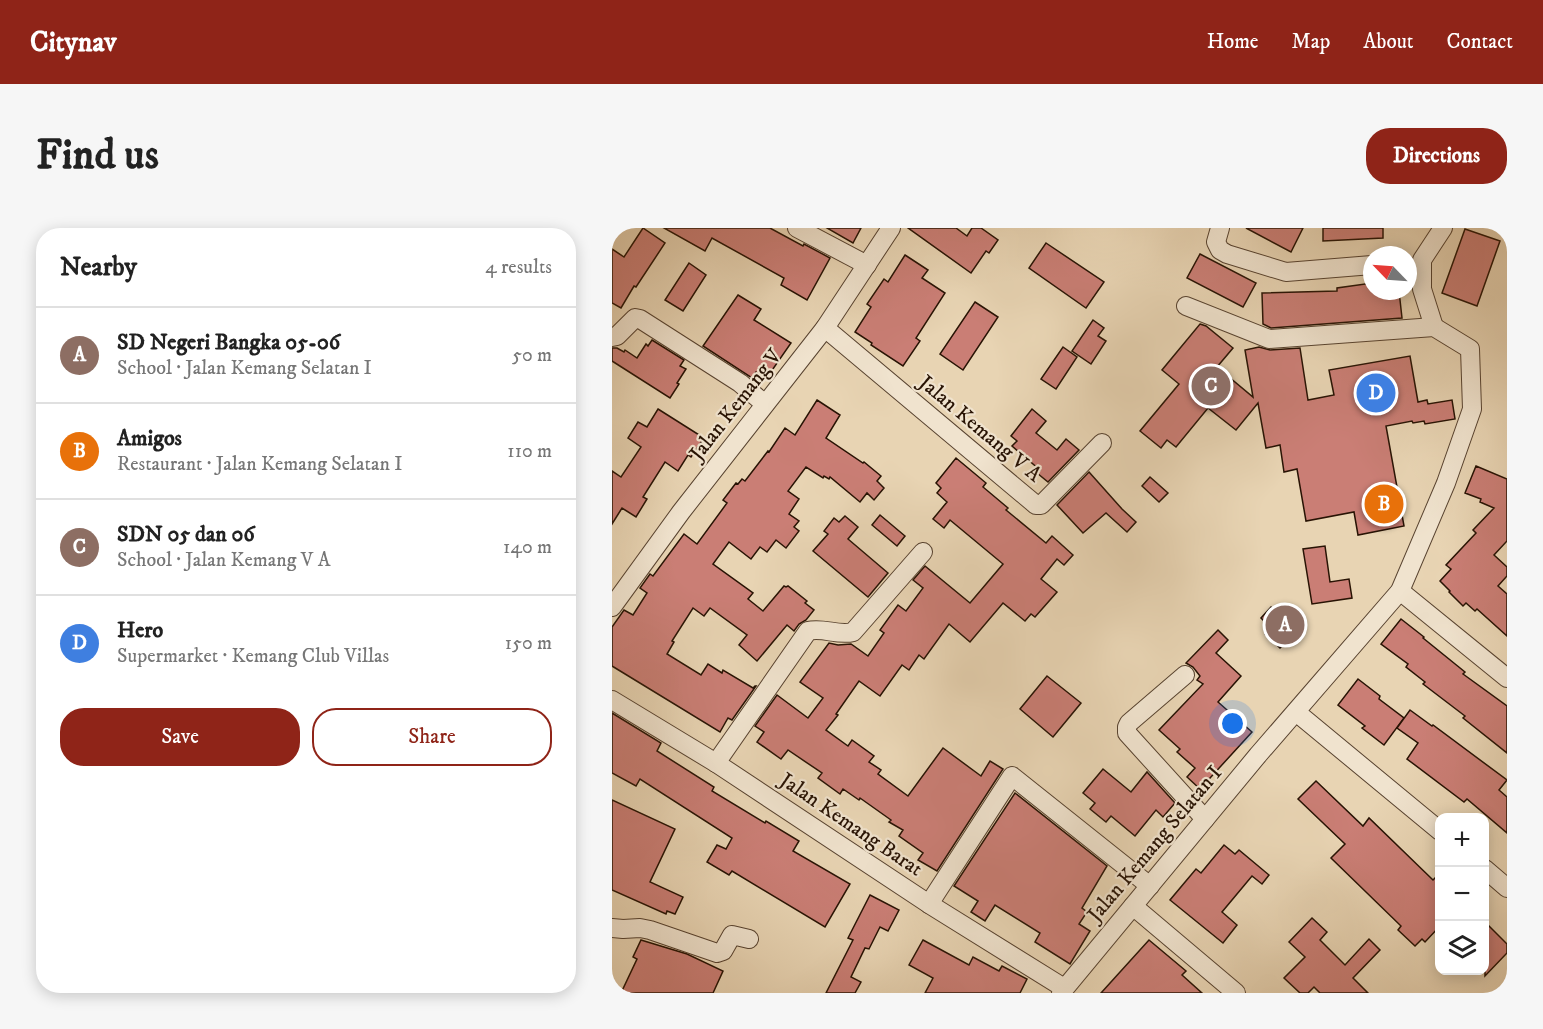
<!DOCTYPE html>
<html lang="en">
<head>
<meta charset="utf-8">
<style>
	body { margin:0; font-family:"IM FELL DW Pica",serif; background:#f6f6f6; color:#222 }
	.controls { position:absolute; right:18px; bottom:18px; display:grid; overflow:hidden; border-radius:12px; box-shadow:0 3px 15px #0003 }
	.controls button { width:54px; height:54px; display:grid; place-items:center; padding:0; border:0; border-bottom:2px solid #e0e0e0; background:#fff; color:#222; font:30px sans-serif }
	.compass { position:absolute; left:751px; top:18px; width:54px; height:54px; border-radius:50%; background:#fff; box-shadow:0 3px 15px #0003; rotate:295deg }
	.you { position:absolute; left:621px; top:496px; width:21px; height:21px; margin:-15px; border:4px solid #fff; border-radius:50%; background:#1a73e8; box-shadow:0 0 0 9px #1a73e833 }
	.badge { display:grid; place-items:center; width:39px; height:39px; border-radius:50%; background:#8f2418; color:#fff; font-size:20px; font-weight:700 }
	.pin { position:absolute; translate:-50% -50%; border:3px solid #fff; box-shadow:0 2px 6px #0006 }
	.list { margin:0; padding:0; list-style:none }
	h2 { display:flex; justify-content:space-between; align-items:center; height:78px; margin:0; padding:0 24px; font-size:26px }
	h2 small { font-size:20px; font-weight:400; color:#767676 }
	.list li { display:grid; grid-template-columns:39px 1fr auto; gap:18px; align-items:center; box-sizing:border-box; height:96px; padding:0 24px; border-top:2px solid #e0e0e0 }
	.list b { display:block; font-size:22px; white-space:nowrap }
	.list p { margin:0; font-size:20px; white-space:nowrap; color:#767676 }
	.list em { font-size:20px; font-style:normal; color:#767676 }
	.actions { display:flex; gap:12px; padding:18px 24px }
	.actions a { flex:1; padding:14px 0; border:2px solid #8f2418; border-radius:24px; text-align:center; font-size:21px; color:#8f2418 }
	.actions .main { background:#8f2418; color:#fff }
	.icon { flex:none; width:33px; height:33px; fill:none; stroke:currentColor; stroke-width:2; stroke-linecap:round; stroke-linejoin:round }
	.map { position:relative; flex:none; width:895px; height:765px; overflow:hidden; border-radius:24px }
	header { display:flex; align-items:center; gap:36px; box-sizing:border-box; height:84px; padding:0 30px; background:#8f2418; color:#fff }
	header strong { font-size:28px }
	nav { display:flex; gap:33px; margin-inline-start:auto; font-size:21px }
	.intro { display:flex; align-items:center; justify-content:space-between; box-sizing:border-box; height:144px; padding:0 36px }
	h1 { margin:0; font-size:42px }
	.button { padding:15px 27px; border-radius:24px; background:#8f2418; color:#fff; font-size:21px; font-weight:700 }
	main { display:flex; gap:36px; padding:0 36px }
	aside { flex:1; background:#fff; border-radius:24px; box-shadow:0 3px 15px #0003 }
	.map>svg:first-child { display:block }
	.building { fill:#ca7e75; stroke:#281304; stroke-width:1.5 }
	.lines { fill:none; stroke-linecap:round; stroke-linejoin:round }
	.street-casing { stroke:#584330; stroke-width:20 }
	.street { stroke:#f0e3ce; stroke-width:18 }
	.labels { text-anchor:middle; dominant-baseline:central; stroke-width:4.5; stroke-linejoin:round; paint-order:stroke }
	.street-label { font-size:21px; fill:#281304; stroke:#f0e3ce }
</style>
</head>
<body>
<header>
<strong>Citynav</strong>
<nav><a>Home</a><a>Map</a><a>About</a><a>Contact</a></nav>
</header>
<div class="intro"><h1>Find us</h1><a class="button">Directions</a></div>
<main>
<aside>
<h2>Nearby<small>4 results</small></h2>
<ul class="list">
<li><span class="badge" style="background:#8d6e63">A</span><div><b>SD Negeri Bangka 05-06</b><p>School · Jalan Kemang Selatan I</p></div><em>50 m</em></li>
<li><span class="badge" style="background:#e8710a">B</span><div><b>Amigos</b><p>Restaurant · Jalan Kemang Selatan I</p></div><em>110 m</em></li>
<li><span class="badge" style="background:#8d6e63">C</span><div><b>SDN 05 dan 06</b><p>School · Jalan Kemang V A</p></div><em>140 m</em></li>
<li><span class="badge" style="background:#3f7fe0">D</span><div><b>Hero</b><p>Supermarket · Kemang Club Villas</p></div><em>150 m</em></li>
</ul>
<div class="actions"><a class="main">Save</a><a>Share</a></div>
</aside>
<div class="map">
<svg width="895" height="765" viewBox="0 0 895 765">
	<rect width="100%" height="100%" fill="#e8d4b3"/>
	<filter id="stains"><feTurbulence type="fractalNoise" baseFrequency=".00333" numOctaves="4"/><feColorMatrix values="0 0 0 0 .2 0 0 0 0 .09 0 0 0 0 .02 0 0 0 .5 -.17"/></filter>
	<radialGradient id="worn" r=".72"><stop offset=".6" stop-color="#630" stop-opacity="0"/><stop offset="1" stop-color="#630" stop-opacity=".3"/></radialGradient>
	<g class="building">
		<polygon points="31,0 53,15 24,59 22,58 9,80 0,75 0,21 12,29"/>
		<polygon points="52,0 158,0 191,18 192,16 218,30 195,72 169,57 172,50 100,10 93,23"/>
		<polygon points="215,0 249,0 241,15"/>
		<polygon points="296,0 344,0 355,8 360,0 369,0 386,12 377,25 374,23 359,45"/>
		<polygon points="634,0 691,0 679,24"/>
		<polygon points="711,0 771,0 771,10 711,13"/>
		<polygon points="853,1 888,13 865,78 830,65"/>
		<polygon points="434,15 492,54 474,80 417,40"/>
		<polygon points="588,26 644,55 631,79 575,50"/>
		<polygon points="293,27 316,42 310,50 333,65 304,110 308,113 291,138 259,117 260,115 243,104 259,79 255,76 272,51 276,54"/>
		<polygon points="77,35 94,47 71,83 53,72"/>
		<polygon points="760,55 760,63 787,63 790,90 659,100 651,96 650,65 725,63 725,60"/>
		<polygon points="126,67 149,81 142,92 179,115 154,151 144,144 140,150 91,118"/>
		<polygon points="363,74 386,89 351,142 328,126"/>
		<polygon points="481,92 492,100 486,108 494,113 479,136 460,123"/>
		<polygon points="588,96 594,98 621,120 605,139 641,169 633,122 647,119 658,122 688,120 696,172 722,167 717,142 798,128 806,174 815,172 816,176 840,172 843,191 813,196 812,193 801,195 800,193 774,198 792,298 746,307 742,284 694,293 685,241 672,244 668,217 654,220 646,175 624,202 596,180 564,219 555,212 549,220 528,203 567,156 550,142"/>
		<polygon points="40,112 72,132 68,138 74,141 65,155 67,156 58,170 0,133 0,120 5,120 12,124 13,122 25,130 34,116 36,118"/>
		<polygon points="451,119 465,129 444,161 429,151"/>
		<polygon points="205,172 228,187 214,210 251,235 252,234 269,248 265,253 272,260 262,272 255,265 248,274 218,249 217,251 212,248 211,250 194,239 176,263 187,271 177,286 187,293 182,299 187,303 174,320 164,312 155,324 148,319 139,331 117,314 101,336 141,365 136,371 151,383 172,358 174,359 176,358 195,373 193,375 202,382 194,392 187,396 182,403 175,397 145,433 127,417 135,407 98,380 92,388 81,380 60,413 62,414 55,426 89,447 96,436 110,445 111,442 141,460 143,458 144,458 120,492 116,490 108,504 0,438 0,399 12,382 21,387 35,365 28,360 38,346 41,348 72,306 85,316 115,275 111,272 124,255 126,256 130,251 133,253 156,223 157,224 173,200 183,207"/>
		<polygon points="46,181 92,210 79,229 76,227 66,243 53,234 31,269 35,271 24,289 10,280 0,296 0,243 9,249 29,219 16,210 26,194 35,199"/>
		<polygon points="420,181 434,193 424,205 445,222 454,211 467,222 436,254 425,245 428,242 400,218 405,213 399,208"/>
		<polygon points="344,230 374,255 371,259 396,280 394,282 434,315 440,308 461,327 452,337 445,331 429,351 445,364 423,389 419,386 413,393 391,375 358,414 337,396 312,431 307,427 297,442 290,437 268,468 247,453 224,486 226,487 214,502 236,518 240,512 262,528 257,534 269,542 266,546 296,568 331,520 369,548 378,533 391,541 325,643 306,632 311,625 287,608 291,602 277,594 279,592 248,570 247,572 231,561 228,566 206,550 210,545 176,522 169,531 145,514 152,504 143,498 165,467 196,490 211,470 188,454 217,415 226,417 239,416 256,428 272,405 268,402 286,377 294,383 311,360 301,352 313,338 358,375 391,336 338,292 332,300 321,291 335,274 325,265 329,260 324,255"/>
		<polygon points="864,238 895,251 895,313 882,327 895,339 895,348 886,358 895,366 895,408 865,381 863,383 854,375 851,378 837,364 838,363 828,353 839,341 834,337 864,305 861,302 882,280 868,274 869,271 853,265"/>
		<polygon points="477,244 510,281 524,294 515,304 494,285 471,305 445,277"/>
		<polygon points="538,249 556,265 547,274 530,258"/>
		<polygon points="268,287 293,308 285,318 260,297"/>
		<polygon points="233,288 246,299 236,311 276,345 256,369 201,323 216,306 212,303 222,290 227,294"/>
		<polygon points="713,318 718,354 737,351 740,370 700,376 691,321"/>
		<polygon points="659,379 669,389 677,381 692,395 668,420 653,406 659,400 649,390"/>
		<polygon points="789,391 812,409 811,410 853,444 851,446 895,478 895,525 851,490 853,488 811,456 813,454 794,439 796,436 769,416"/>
		<polygon points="606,402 616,412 604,425 629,448 606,474 640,504 588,561 575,549 583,540 565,524 568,521 547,502 591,456 585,452 588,448 581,439 574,435"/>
		<polygon points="435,448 469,475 441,509 408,481"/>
		<polygon points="746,451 768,468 767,471 792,490 772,517 750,500 753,498 726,477"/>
		<polygon points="798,482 820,498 821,497 895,552 887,562 895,569 895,605 855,571 852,574 795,531 806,515 785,500"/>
		<polygon points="0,485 49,515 45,523 102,559 100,563 153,595 154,593 187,613 181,623 238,656 213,699 120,643 117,647 95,634 105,617 114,621 120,610 28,551 24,558 0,545"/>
		<polygon points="491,541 519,564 535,544 563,575 551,589 544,582 523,608 499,588 494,594 478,581 483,575 471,565"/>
		<polygon points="704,553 751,598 757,590 821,652 828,645 828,698 813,714 810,711 803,718 786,702 789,698 719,630 733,616 686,571"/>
		<polygon points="403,565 495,638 470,680 475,684 467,696 478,703 458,736 423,714 428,705 383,677 373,693 359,684 366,673 342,658"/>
		<polygon points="0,572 63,601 38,654 71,669 63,686 55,683 54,686 0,662"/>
		<polygon points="612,617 623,626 627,622 657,647 650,656 640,648 610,684 625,697 611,715 558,672 584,641 589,645"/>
		<polygon points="258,667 287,682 276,703 268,699 257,721 253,720 239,749 249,754 243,765 214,765 241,712 236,710"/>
		<polygon points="700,690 715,704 708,712 733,737 757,711 768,722 741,750 756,765 708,765 702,759 696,765 688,765 672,750 693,729 677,714"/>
		<polygon points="873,694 895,716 895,725 873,748"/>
		<polygon points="29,712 75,726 111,743 101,765 9,765 25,731 21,729"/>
		<polygon points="311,712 357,737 361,729 387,743 390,738 415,751 408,765 313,765 321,750 297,737"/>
		<polygon points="537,712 574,743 570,747 590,765 489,765"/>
	</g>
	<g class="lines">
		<defs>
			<g id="street">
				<polyline points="185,0 255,37"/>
				<polyline points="608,0 604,14 608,22 615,26 674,44 760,37"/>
				<polyline points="822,99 810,61 810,32 831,0"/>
				<polyline points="213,100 424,277 429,277 432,274 490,215"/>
				<polyline points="0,109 5,108 23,90 28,91 128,155 153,176"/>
				<polyline points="788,363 895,450"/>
				<polyline points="0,379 69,284 213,100 279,0"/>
				<polyline points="573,447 517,495 515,499 515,505 593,591"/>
				<polyline points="0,472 104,535 317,676 452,760"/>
				<polyline points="684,484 828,603"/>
				<path d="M104 535 196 403C211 399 226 408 241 404L311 324"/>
				<polyline points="873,641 895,660"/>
				<polyline points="317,676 400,548 538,658"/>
				<polyline points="521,678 624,765"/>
				<polyline points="0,700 11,701 28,700 38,702 105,725 111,723 120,707 137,711"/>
				<polyline points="449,765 646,527 788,363 834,255 860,181 858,121 822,99 657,111 574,78"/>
			</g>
		</defs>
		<use href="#street" class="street-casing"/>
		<use href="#street" class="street"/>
	</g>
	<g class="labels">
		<g class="street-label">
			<text transform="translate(124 177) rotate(-52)">Jalan Kemang V</text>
			<text transform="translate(368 201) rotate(40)">Jalan Kemang V A</text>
			<text transform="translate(239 597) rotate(34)">Jalan Kemang Barat</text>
			<text transform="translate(543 616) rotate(-50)">Jalan Kemang Selatan I</text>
		</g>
	</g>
	<rect width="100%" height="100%" filter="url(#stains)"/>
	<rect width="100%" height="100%" fill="url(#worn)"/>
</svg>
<div class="controls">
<button>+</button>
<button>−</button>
<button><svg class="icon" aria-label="layers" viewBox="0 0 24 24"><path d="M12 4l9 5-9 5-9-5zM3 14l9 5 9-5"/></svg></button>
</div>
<svg class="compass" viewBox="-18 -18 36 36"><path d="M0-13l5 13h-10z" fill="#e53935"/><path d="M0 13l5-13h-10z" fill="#767676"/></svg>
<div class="you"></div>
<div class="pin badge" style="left:673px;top:397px;background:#8d6e63">A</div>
<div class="pin badge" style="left:772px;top:276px;background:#e8710a">B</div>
<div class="pin badge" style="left:599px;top:158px;background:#8d6e63">C</div>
<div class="pin badge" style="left:764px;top:165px;background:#3f7fe0">D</div>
</div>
</main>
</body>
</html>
